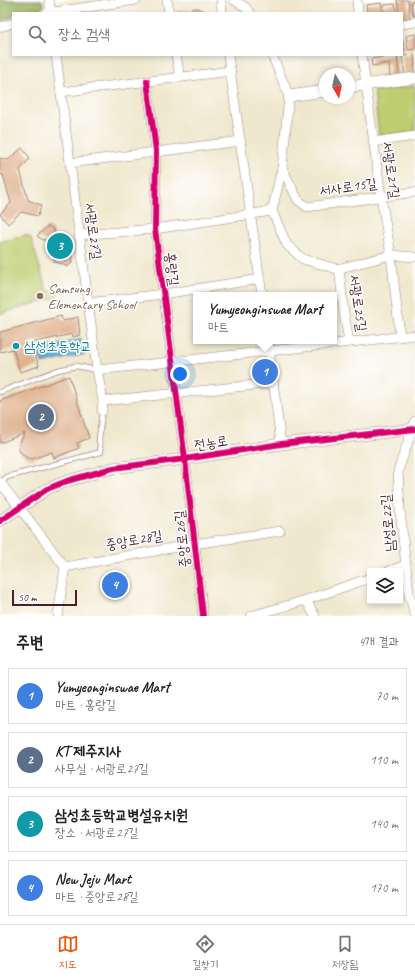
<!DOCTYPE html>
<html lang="ko">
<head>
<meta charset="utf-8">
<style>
	body { margin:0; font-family:Caveat,"Poor Story",sans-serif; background:#f6f6f6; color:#222 }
	.controls { position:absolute; right:12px; bottom:12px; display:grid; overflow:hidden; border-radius:0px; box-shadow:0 2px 6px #0003 }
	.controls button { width:36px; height:36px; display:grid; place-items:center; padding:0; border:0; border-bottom:1px solid #e0e0e0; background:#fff; color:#222; font:20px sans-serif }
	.compass { position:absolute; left:319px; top:68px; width:36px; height:36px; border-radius:50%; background:#fff; box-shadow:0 2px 6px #0003; rotate:171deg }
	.scale { position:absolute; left:12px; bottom:10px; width:65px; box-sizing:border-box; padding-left:4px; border:2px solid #4a1f2b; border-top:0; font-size:11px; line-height:14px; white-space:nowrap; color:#4a1f2b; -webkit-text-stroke:3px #fff; paint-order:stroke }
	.you { position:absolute; left:180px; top:374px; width:14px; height:14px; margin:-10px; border:3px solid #fff; border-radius:50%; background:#1a73e8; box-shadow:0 0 0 6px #1a73e833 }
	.badge { display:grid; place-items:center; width:26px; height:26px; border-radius:50%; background:#ea580c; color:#fff; font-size:13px; font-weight:700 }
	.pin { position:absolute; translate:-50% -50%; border:2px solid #fff; box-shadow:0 1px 4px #0006 }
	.popup { position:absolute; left:193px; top:292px; width:144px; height:52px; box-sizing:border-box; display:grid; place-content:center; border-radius:0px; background:#fff; filter:drop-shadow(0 1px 3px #0005); font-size:13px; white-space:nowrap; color:#767676 }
	.popup b { font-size:15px; color:#222 }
	.popup::after { content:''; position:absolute; left:50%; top:100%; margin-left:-8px; border:8px solid transparent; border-top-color:#fff }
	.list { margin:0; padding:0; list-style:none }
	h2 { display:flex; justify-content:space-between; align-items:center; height:52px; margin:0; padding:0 16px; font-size:17px }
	h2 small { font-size:13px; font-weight:400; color:#767676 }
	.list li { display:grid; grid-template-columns:26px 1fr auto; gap:12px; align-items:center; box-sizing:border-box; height:56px; margin:0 8px 8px; padding:0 8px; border:1px solid #e0e0e0; border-radius:0px }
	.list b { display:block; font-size:15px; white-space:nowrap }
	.list p { margin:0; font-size:13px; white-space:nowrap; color:#767676 }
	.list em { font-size:13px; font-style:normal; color:#767676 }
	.icon { flex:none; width:22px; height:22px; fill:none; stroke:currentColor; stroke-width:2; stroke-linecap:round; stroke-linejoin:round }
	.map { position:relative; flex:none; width:415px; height:616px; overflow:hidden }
	.search { position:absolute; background:#fff; box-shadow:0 2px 6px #0003; left:12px; right:12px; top:12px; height:44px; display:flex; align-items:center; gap:10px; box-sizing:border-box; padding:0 14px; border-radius:0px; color:#767676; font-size:15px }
	.sheet { height:308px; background:#fff }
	nav { display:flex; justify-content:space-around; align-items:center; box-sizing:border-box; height:56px; border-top:1px solid #e0e0e0; background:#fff; font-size:11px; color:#767676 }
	nav a { display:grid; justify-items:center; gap:2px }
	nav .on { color:#ea580c }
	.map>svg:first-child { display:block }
	.green { fill:#bdcd70; stroke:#84764e }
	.forest { fill:#96b062; stroke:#706846 }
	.water { fill:#61afdb; stroke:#566783 }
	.building { fill:#e0b28f }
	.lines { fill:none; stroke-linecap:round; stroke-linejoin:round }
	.service-casing { stroke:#9d847c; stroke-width:6 }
	.minor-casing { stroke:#9d847c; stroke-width:10 }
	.tertiary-casing { stroke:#9d847c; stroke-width:12 }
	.service { stroke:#fff; stroke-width:4.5 }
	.minor { stroke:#fff; stroke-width:9 }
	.tertiary { stroke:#fff; stroke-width:11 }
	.cycleway-casing { stroke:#fff; stroke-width:8 }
	.cycleway { stroke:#d6006c; stroke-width:6 }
	.education-dot { fill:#8d6e63; stroke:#fff; stroke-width:1.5 }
	.culture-dot { fill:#0f9aa8; stroke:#fff; stroke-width:1.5 }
	.labels { text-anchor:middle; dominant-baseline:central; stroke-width:3; stroke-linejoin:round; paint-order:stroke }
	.street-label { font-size:14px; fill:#4a1f2b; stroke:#fff }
	.education-label { font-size:14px; fill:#785e54; stroke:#fff; text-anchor:start }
	.culture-label { font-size:14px; fill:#0d838f; stroke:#fff; text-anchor:start }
</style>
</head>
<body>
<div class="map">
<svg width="415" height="616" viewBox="0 0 415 616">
	<rect width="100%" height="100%" fill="#fff"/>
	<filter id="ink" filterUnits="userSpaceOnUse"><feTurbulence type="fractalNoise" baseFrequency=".025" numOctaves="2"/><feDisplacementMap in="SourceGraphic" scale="8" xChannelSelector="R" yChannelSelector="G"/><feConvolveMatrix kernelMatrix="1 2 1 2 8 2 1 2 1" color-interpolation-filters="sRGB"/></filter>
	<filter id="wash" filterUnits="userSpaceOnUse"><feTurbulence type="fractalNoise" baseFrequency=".012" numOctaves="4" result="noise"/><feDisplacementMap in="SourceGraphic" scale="16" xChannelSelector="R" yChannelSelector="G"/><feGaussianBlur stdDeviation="0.9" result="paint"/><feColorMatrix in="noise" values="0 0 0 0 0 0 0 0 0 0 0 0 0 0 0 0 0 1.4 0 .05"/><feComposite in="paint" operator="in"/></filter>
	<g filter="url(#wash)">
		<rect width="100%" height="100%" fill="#f0e8ce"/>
		<g class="green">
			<polygon points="415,86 415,132 379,136 374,91"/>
			<polygon points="26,235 31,238 47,291 57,290 57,297 0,314 0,242"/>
		</g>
		<polygon class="forest" points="0,0 42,0 44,7 26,13 13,13 13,17 0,21"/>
		<polygon class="water" points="81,339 85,354 42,364 38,350"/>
		<g id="blocks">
			<g class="building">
				<polygon points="397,0 408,0 410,18 402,19 402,13 399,13"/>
				<polygon points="415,1 415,15 413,16 411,2"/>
				<polygon points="381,3 383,12 367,13 366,5"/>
				<polygon points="395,4 397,13 385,13 384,5"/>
				<polygon points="198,8 202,10 203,13 192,13 192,9"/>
				<polygon points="188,10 189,13 177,13 177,11"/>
				<polygon points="415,34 415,49 408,50 406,36"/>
				<polygon points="402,37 405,51 402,51"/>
				<polygon points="414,54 415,74 405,76 402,56"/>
				<polygon points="397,55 399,75 390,76 389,63 372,66 371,59"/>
				<polygon points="22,148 30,158 20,170 28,200 41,205 38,216 21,212 8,224 0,214 11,203 3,175 0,174 0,158 8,160"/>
				<polygon points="48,226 54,230 54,239 71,240 72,263 67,267 62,264 54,262 54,251 49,251 49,240 43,240 37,236"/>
				<polygon points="61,316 63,321 78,317 80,335 73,337 72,334 31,343 39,366 20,372 13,349 0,352 0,332"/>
				<polygon points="69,376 89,438 77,443 79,448 54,458 52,452 32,459 27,458 20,452 18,448 20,442 25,433 0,443 0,401"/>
			</g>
		</g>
	</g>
	<g filter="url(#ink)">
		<use href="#blocks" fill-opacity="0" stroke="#9d847c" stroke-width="1"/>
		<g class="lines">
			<defs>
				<g id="service">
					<polyline points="0,392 58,370 76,366 97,370"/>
					<polyline points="1,483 7,477 101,452 99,440 102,411"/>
				</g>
				<g id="minor">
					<polyline points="49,0 51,13"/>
					<polyline points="167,0 169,13"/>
					<polyline points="221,0 222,13"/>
					<polyline points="234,0 245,7 250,13"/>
					<polyline points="357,0 358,13"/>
					<polyline points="47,13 136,0"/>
					<polyline points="402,24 415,22"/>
					<polyline points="0,27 13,23"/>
					<polyline points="56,55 97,370 103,401 102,411"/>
					<polyline points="176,55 180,77"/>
					<polyline points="228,55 262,295"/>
					<polyline points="272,55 289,96 282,168 272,211 287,245 303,259 337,269 391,255 415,257"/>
					<polyline points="362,55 381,197 391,255 400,337"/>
					<polyline points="147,81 156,151 155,229 185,459 203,616"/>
					<polyline points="61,92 231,71"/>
					<polyline points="373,142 415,136"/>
					<polyline points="70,163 241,141"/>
					<polyline points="282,168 298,200 307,207 415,192"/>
					<polyline points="79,235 155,229 272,211"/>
					<polyline points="339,268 344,313 349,342"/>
					<polyline points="88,303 163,294 260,279"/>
					<polyline points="268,341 281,444"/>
					<polyline points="97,370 415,335"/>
					<polyline points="103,401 274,383"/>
					<polyline points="415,421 398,471 400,510 409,594 415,615"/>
					<polyline points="0,482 65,567 58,616"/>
					<polyline points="65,567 194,544 280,531"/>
					<polyline points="389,571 406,565"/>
					<polyline points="306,600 315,616"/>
					<polyline points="251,616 306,600 370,578"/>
				</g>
				<g id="tertiary">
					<polyline points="349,87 415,78"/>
					<polyline points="289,96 325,91"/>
					<polyline points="0,521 47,489 67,481 113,468 185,459 281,444 415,429"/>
				</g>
			</defs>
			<use href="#service" class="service-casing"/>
			<use href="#minor" class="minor-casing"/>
			<use href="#tertiary" class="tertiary-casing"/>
			<use href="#service" class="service"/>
			<use href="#minor" class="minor"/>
			<use href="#tertiary" class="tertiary"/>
			<defs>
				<g id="cycleway">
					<polyline points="147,81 156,151 155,229 185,459 203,616"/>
					<polyline points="0,521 47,489 67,481 113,468 185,459 281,444 415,429"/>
				</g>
			</defs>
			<use href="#cycleway" class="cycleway-casing"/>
			<use href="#cycleway" class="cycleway"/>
		</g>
	</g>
	<circle class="education-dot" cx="40" cy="296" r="4"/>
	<circle class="culture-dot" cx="16" cy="346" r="4"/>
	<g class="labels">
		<g class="street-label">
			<text transform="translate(391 170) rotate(82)">서광로21길</text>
			<text transform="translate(348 187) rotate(-8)">서사로15길</text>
			<text transform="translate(93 231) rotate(83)">서광로27길</text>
			<text transform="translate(172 269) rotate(83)">홍랑길</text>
			<text transform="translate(358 303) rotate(82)">서광로25길</text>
			<text transform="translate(211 443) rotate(-9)">전농로</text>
			<text transform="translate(388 523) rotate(-95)">남성로22길</text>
			<text transform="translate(182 539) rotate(-96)">중앙로26길</text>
			<text transform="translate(134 540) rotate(-10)">중앙로28길</text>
		</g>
		<g class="education-label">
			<text x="48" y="288">Samsung<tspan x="48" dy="16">Elementary School</tspan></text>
		</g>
		<g class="culture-label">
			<text x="24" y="346">삼성초등학교</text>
		</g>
	</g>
</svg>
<div class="controls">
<button><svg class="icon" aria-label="layers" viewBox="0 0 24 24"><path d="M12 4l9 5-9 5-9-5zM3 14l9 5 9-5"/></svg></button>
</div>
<svg class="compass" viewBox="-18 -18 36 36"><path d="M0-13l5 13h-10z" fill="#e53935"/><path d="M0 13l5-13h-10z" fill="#767676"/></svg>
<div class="scale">50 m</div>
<div class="you"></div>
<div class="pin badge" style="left:265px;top:372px;background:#3f7fe0">1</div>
<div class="popup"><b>Yumyeonginswae Mart</b>마트</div>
<div class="pin badge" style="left:41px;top:417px;background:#5c6f8a">2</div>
<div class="pin badge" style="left:60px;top:246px;background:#0f9aa8">3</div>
<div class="pin badge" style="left:115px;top:585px;background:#3f7fe0">4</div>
<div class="search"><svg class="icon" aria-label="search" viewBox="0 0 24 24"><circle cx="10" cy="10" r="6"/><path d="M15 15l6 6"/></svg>장소 검색</div>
</div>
<section class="sheet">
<h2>주변<small>4개 결과</small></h2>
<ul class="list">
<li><span class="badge" style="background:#3f7fe0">1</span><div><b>Yumyeonginswae Mart</b><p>마트 · 홍랑길</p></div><em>70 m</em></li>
<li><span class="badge" style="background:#5c6f8a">2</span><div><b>KT 제주지사</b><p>사무실 · 서광로27길</p></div><em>110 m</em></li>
<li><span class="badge" style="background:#0f9aa8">3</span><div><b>삼성초등학교병설유치원</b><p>장소 · 서광로27길</p></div><em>140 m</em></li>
<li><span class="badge" style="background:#3f7fe0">4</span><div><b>New Jeju Mart</b><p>마트 · 중앙로28길</p></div><em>170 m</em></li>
</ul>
</section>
<nav>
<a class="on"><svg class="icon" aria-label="map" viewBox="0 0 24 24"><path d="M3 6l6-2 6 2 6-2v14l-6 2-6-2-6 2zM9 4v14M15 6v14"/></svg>지도</a>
<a><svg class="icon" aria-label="directions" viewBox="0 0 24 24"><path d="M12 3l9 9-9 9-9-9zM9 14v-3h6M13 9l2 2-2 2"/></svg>길찾기</a>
<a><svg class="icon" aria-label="saved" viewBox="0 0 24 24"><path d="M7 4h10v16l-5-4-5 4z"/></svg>저장됨</a>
</nav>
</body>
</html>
